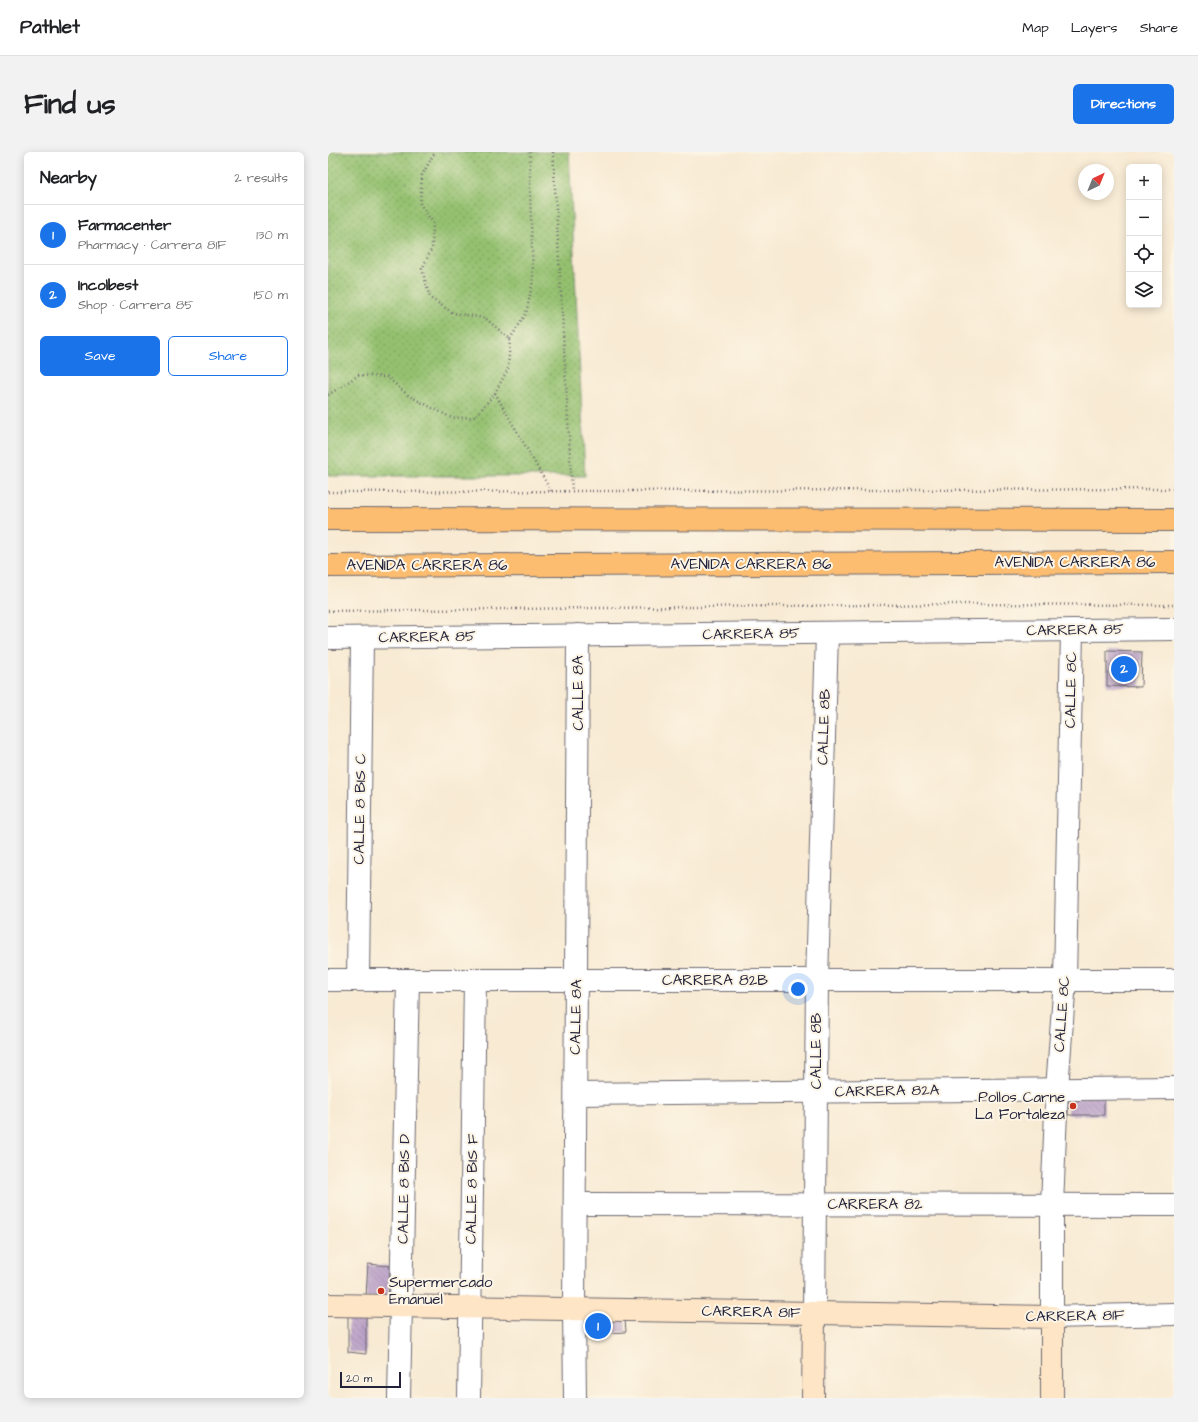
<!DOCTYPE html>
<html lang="en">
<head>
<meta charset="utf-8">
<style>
	body { margin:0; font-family:"Architects Daughter",sans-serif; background:#f2f2f2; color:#202124 }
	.controls { position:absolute; right:12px; top:12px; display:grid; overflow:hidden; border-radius:6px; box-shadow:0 2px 10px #0003 }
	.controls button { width:36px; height:36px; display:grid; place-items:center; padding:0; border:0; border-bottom:1px solid #e0e0e0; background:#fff; color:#202124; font:20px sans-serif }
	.compass { position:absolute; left:750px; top:12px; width:36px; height:36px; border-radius:50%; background:#fff; box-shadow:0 2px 10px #0003; rotate:43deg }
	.scale { position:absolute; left:12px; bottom:10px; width:61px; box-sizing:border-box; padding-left:4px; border:2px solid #22223b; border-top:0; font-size:11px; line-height:14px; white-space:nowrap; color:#22223b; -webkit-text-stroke:3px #fcf5e5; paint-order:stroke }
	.you { position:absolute; left:470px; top:837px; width:14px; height:14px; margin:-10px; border:3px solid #fff; border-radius:50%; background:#1a73e8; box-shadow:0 0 0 6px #1a73e833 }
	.badge { display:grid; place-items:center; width:26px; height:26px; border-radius:50%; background:#1a73e8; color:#fff; font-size:13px; font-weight:700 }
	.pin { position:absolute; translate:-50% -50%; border:2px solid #fff; box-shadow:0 1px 4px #0006 }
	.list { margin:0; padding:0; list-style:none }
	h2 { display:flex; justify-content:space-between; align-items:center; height:52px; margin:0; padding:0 16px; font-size:17px }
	h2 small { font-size:13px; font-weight:400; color:#757577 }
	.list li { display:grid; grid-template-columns:26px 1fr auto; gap:12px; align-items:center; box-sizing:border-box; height:60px; padding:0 16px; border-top:1px solid #e0e0e0 }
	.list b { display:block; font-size:15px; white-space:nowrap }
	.list p { margin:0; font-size:13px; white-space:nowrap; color:#757577 }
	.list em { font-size:13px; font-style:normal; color:#757577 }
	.actions { display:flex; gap:8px; padding:12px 16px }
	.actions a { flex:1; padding:9px 0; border:1px solid #1a73e8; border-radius:6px; text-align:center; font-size:14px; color:#1a73e8 }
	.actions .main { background:#1a73e8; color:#fff }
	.icon { flex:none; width:22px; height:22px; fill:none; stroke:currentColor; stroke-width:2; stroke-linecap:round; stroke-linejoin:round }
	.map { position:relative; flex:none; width:846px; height:1246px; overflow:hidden; border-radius:6px }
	header { display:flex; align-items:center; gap:24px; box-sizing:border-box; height:56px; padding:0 20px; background:#fff; border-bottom:1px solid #e0e0e0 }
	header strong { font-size:19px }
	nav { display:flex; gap:22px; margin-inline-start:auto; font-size:14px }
	.intro { display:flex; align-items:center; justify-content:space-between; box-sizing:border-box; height:96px; padding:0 24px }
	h1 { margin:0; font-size:28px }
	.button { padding:10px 18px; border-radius:6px; background:#1a73e8; color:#fff; font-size:14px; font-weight:700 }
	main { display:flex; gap:24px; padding:0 24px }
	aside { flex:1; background:#fff; border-radius:6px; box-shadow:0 2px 10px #0003 }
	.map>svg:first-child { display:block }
	.park { fill:url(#park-dots); stroke:#5b7256 }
	.building { fill:url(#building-back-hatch) }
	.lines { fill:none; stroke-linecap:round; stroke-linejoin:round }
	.street-casing { stroke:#6d6870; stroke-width:24 }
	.secondary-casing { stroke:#6d6870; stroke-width:24 }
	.primary-casing { stroke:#6d6870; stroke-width:24 }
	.path { stroke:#6d6870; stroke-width:2.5; stroke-dasharray:1 3; stroke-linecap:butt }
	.street { stroke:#fff; stroke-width:22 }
	.secondary { stroke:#fee5c5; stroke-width:22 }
	.primary { stroke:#fcbd6f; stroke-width:22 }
	.poi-dot { fill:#c8321e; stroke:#fcf5e5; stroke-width:1.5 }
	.labels { text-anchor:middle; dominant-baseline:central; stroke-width:4; stroke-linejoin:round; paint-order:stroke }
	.street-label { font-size:15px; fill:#22223b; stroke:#fcf5e5 }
	.poi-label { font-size:15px; fill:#22223b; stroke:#fcf5e5; text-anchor:end }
</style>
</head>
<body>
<header>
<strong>Pathlet</strong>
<nav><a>Map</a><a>Layers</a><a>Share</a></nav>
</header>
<div class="intro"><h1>Find us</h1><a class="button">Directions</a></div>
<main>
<aside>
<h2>Nearby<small>2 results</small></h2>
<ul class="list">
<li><span class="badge">1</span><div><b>Farmacenter</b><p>Pharmacy · Carrera 81F</p></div><em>130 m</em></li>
<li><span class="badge">2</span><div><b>Incolbest</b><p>Shop · Carrera 85</p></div><em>150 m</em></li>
</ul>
<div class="actions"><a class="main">Save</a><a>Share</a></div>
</aside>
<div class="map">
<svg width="846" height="1246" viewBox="0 0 846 1246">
	<defs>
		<pattern id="park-dots" width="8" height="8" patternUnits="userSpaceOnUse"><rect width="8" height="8" fill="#94c170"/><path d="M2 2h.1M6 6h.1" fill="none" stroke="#789c5d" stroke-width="1.8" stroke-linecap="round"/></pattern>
		<pattern id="building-back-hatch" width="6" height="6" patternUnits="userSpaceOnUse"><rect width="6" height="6" fill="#b89ec7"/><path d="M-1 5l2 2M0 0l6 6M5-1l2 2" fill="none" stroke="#9580a3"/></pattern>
	</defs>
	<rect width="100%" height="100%" fill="#fcf5e5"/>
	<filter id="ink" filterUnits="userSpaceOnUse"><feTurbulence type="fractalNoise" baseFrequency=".025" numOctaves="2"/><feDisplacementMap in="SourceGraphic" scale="8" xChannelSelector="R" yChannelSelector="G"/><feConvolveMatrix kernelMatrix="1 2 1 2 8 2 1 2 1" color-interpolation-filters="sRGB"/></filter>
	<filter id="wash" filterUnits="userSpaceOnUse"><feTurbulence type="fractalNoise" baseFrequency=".012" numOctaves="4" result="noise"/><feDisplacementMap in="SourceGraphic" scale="16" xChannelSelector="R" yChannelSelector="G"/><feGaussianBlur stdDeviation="0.9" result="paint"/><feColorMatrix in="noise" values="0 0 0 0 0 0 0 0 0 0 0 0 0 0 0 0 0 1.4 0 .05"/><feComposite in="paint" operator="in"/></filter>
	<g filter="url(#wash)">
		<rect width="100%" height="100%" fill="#f8ead3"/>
		<polygon class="park" points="0,0 241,0 257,324 0,324"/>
		<g id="blocks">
			<g class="building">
				<polygon points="779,499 814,500 813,535 779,534"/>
				<polygon points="741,944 776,944 776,963 740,963"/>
				<polygon points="40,1112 62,1114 60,1147 38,1145"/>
				<polygon points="20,1160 38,1162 38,1202 20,1200"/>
				<polygon points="297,1167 298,1180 261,1182 260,1168"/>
			</g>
		</g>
	</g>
	<g filter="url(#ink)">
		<use href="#blocks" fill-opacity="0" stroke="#6d6870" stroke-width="1"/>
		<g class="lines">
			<defs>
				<g id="street">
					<polyline points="744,478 737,828 729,937 724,1053 724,1165 846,1162"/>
					<polyline points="0,486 846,477"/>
					<polyline points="0,828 846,828"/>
					<polyline points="30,828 34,486"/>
					<polyline points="248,942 846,936"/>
					<polyline points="247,1052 846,1053"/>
					<polyline points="486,1161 489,828 499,481"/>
					<polyline points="71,1246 80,828"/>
					<polyline points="141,1246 147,828"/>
					<polyline points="247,1246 246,1157 250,483"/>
				</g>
				<g id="secondary">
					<polyline points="0,1153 724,1165 724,1246"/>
					<polyline points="485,1246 486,1161"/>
				</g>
				<g id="primary">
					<polyline points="0,367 846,368"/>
					<polyline points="0,414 846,410"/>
				</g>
			</defs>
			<use href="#street" class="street-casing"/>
			<use href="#secondary" class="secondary-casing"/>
			<use href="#primary" class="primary-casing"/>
			<g class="path">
				<polyline points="225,0 244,339"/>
				<polyline points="182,187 198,162 205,129 202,38 202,0"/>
				<polyline points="167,241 223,339"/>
				<polyline points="0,243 31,223 59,225 81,244 124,266 147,265 167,241 180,217 182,187 157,166 125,161 102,146 94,117 104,96 105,71 92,52 94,23 107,0"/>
				<polyline points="0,340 846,337"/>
				<polyline points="0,459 633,452 846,453"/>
			</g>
			<use href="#street" class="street"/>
			<use href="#secondary" class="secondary"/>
			<use href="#primary" class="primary"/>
		</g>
	</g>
	<g class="poi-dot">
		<circle cx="745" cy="954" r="4"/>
		<circle cx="53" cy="1139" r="4"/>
	</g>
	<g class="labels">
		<g class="street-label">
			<text x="747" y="410">AVENIDA CARRERA 86</text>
			<text x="423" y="412">AVENIDA CARRERA 86</text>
			<text x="99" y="413">AVENIDA CARRERA 86</text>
			<text transform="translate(747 478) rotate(-1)">CARRERA 85</text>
			<text transform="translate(423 482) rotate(-1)">CARRERA 85</text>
			<text transform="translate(99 485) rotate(-1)">CARRERA 85</text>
			<text transform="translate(743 538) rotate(-89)">CALLE 8C</text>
			<text transform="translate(250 541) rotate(-90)">CALLE 8A</text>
			<text transform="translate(496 575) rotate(-88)">CALLE 8B</text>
			<text transform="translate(32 657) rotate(-89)">CALLE 8 BIS C</text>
			<text x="387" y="828">CARRERA 82B</text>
			<text transform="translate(734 862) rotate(-86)">CALLE 8C</text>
			<text transform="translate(248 865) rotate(-89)">CALLE 8A</text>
			<text transform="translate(488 899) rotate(-90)">CALLE 8B</text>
			<text transform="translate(559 939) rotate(-1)">CARRERA 82A</text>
			<text transform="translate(76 1037) rotate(-89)">CALLE 8 BIS D</text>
			<text transform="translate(144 1037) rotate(-89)">CALLE 8 BIS F</text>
			<text x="547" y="1052">CARRERA 82</text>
			<text transform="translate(423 1160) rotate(1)">CARRERA 81F</text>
			<text transform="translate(747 1164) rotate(-1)">CARRERA 81F</text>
		</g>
		<g class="poi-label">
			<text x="737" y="945">Pollos Carne<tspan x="737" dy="17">La Fortaleza</tspan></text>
			<text x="61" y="1130" text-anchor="start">Supermercado<tspan x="61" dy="17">Emanuel</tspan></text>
		</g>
	</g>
</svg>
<div class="controls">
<button>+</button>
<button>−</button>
<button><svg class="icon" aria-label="locate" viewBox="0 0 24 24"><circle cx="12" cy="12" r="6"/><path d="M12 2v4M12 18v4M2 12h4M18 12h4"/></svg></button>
<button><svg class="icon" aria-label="layers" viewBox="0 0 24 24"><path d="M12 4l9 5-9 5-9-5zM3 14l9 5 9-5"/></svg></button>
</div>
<svg class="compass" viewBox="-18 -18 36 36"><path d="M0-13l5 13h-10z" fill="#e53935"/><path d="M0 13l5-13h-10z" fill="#757577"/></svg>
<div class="scale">20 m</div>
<div class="you"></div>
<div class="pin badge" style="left:270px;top:1174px">1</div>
<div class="pin badge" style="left:796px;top:517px">2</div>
</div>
</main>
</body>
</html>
